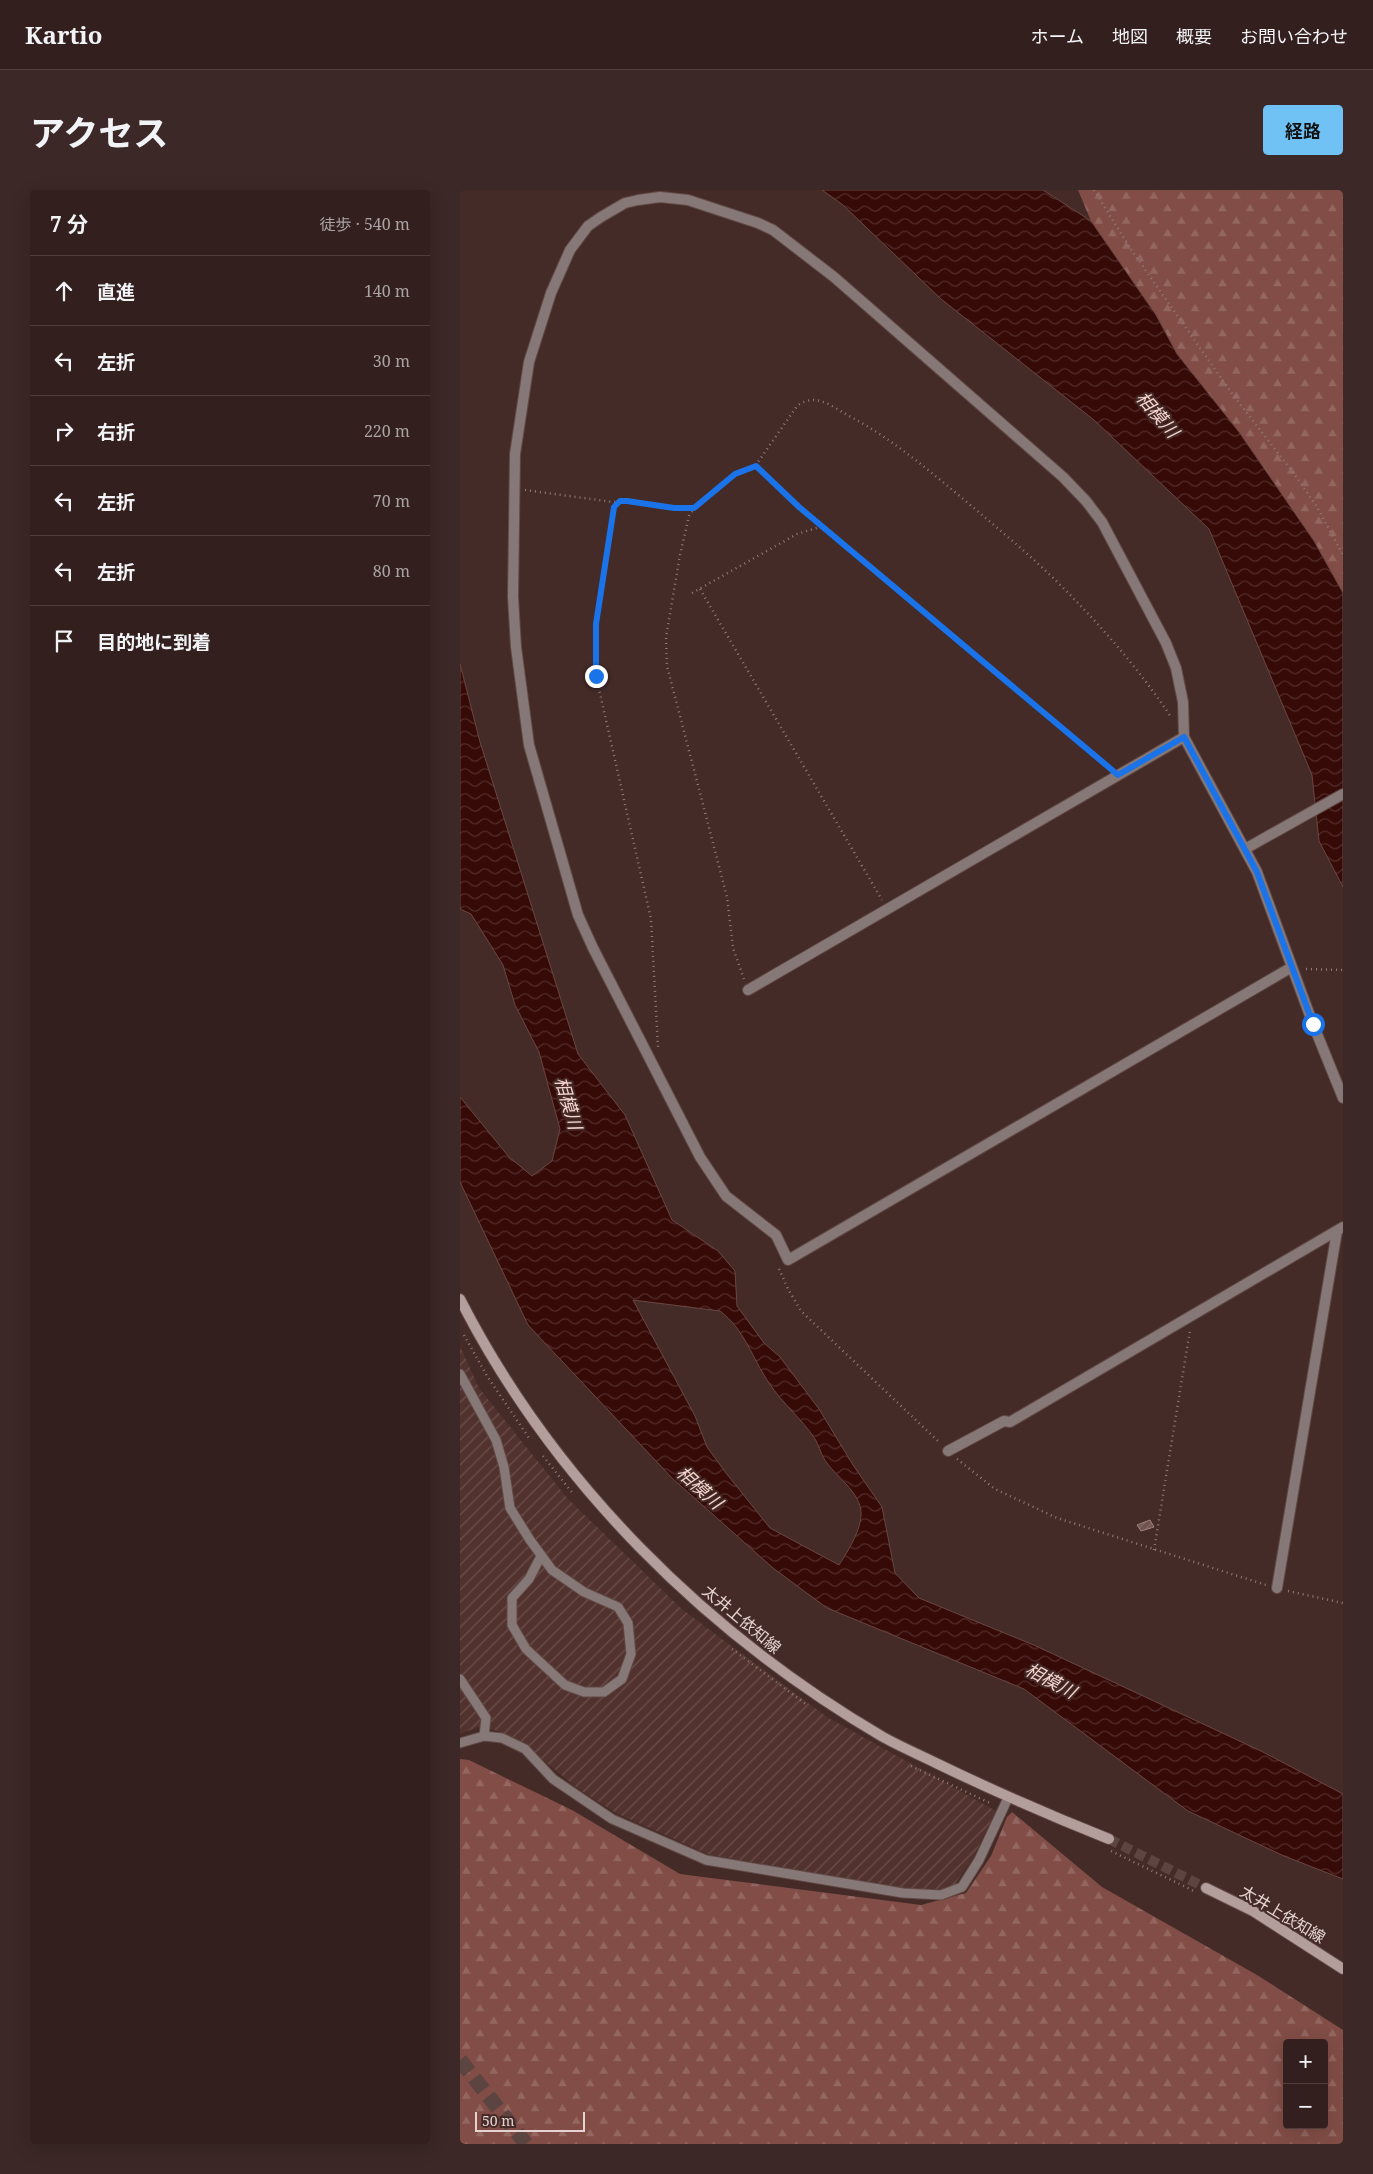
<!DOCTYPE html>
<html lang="ja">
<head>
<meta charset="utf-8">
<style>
	body { margin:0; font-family:"Noto Serif","Noto Sans JP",serif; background:#3b2827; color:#f1f3f6 }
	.controls { position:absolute; right:15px; bottom:15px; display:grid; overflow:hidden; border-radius:5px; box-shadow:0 5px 20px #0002 }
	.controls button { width:45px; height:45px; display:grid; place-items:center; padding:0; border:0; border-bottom:1px solid #4e3e3c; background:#33201e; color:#f1f3f6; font:25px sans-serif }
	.scale { position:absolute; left:15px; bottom:12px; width:110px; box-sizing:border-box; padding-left:5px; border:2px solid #e4d3d0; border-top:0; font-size:14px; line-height:18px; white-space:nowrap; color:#e4d3d0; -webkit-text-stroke:4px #442b28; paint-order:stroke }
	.stop { position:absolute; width:15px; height:15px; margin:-11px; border:4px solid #1a73e8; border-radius:50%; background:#fff }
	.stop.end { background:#1a73e8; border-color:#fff; box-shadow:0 1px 5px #0008 }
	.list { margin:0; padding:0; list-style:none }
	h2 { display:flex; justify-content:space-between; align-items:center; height:65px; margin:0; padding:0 20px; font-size:21px }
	h2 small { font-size:16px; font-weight:400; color:#a9a3a4 }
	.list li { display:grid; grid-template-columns:32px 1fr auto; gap:15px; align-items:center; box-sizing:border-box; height:70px; padding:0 20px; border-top:1px solid #4e3e3c }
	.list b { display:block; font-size:19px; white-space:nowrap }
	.list em { font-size:16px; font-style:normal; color:#a9a3a4 }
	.icon { flex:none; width:28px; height:28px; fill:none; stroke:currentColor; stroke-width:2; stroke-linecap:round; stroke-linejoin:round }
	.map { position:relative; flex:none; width:883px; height:1954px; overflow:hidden; border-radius:5px }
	header { display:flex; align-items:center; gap:30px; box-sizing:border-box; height:70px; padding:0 25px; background:#33201e; border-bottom:1px solid #4e3e3c }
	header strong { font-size:24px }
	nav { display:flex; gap:28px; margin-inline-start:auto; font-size:18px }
	.intro { display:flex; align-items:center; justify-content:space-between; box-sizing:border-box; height:120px; padding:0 30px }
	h1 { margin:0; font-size:35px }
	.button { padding:12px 22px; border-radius:5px; background:#70c1f4; color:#111; font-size:18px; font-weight:700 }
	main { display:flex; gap:30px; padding:0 30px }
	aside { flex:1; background:#33201e; border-radius:5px; box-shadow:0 5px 20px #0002 }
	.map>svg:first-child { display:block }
	.industrial { fill:url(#industrial-furrows) }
	.forest { fill:url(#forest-firs); fill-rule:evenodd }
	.water { fill:url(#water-waves); stroke:#6a4643; fill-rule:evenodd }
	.building { fill:url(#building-hatch); stroke:#a1827e }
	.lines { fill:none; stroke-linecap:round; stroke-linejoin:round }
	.secondary-tunnel { stroke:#5c4441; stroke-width:10; stroke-dasharray:10 5; stroke-linecap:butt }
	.motorway-tunnel { stroke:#5c4441; stroke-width:15; stroke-dasharray:15 8; stroke-linecap:butt }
	.service-casing { stroke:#614946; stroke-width:11 }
	.minor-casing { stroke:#614946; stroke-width:12 }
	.secondary-casing { stroke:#614946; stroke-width:12 }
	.path { stroke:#907b78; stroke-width:2.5; stroke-dasharray:1 4; stroke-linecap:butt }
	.service { stroke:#867876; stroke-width:9 }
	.minor { stroke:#867876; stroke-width:10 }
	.secondary { stroke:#b49e9b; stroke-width:10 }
	.route { stroke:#1a73e8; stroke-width:6 }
	.labels { text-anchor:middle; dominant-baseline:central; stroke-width:4; stroke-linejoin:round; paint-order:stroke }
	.street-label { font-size:16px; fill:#e4d3d0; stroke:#442b28 }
	.water-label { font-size:18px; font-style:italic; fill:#f8d5cf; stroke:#442b28 }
</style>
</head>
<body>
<header>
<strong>Kartio</strong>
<nav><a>ホーム</a><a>地図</a><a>概要</a><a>お問い合わせ</a></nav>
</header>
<div class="intro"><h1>アクセス</h1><a class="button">経路</a></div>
<main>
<aside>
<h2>7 分<small>徒歩 · 540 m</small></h2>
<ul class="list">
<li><svg class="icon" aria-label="ahead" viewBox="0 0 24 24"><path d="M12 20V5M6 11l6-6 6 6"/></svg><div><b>直進</b></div><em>140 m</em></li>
<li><svg class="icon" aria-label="left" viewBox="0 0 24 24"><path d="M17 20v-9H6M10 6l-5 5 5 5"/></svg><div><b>左折</b></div><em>30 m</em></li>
<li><svg class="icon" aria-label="right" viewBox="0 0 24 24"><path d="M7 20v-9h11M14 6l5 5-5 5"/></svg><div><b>右折</b></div><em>220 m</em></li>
<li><svg class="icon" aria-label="left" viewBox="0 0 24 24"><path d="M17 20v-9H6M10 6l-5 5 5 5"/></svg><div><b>左折</b></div><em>70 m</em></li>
<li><svg class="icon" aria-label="left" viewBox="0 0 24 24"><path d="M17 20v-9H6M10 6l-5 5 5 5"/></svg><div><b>左折</b></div><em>80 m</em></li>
<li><svg class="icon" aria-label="arrive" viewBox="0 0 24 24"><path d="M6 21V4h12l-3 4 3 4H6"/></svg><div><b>目的地に到着</b></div></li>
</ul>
</aside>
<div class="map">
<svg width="883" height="1954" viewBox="0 0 883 1954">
	<defs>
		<pattern id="industrial-furrows" width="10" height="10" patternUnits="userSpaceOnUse" patternTransform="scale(1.25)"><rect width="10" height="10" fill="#52322e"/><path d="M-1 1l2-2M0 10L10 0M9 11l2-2" fill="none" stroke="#6b4f4b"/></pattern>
		<pattern id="forest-firs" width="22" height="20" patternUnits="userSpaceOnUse" patternTransform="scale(1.25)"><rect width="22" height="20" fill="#814d46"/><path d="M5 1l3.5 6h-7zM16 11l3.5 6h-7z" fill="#936660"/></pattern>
		<pattern id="water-waves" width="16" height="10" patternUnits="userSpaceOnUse" patternTransform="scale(1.25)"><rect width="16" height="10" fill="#360a07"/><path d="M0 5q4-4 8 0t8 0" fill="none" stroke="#532d2a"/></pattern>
		<pattern id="building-hatch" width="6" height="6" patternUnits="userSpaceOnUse" patternTransform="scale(1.25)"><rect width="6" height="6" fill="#6f524e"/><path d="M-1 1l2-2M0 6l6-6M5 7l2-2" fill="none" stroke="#836a66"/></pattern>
	</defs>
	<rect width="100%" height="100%" fill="#442b28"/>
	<polygon class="industrial" points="0,1156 19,1198 108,1309 223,1420 367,1527 536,1621 512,1670 494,1695 482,1699 448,1699 250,1665 156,1623 117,1598 65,1555 38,1541 21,1536 0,1544"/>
	<g class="forest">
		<polygon points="618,0 883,0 883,403 854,351 779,242 717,164 696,125 631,31"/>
		<path d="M0 1569 9 1570 112 1620 220 1684 461 1715 506 1703 531 1666 547 1627 552 1622 642 1697 797 1785 883 1840V1954H0ZM827 1853H864V1935H827Z"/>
	</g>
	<g class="water">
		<polygon points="362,0 583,0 631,31 696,125 717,164 779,242 854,351 883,403 883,697 859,651 852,585 749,339 634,230 481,109 383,15"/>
		<path d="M0 474 20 552 118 864 165 925 212 1030 258 1061 275 1081 277 1116 304 1153 320 1167 359 1219 393 1275 422 1317 435 1383 459 1408 576 1456 801 1561 883 1604V1689L824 1666 728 1621 564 1499 367 1418 313 1378 212 1288 68 1135 0 992V907L49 967 72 986 92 971 100 939 79 862 55 815 43 775 11 724 0 719ZM173 1110 260 1121C285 1140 292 1168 309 1193 322 1213 342 1229 355 1249 360 1257 361 1266 367 1273 378 1288 400 1303 401 1322 402 1339 388 1361 379 1375L310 1338 266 1283 247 1257 235 1226Z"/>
	</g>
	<polygon class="building" points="690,1330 694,1337 681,1341 677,1335"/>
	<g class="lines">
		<polyline class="secondary-tunnel" points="649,1649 746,1698"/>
		<polyline class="motorway-tunnel" points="0,1870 66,1954"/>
		<defs>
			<g id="service">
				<polyline points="0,1184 36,1250 44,1277 50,1318 70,1350 92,1380 124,1402 158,1417 168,1433 171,1464 162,1489 144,1502 124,1502 105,1495 66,1459 52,1435 52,1408 69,1389 81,1366"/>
				<polyline points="0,1489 26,1528 24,1546"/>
				<polyline points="0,1553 24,1546 42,1548 65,1559 93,1589 152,1629 246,1670 443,1703 481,1705 502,1697 519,1670 548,1608"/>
			</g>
			<g id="minor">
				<polyline points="785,659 883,604"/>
				<polyline points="832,777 328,1070 316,1045 266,1006 240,967 133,758 118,725 69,555 56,457 53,407 55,264 69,172 91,103 110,60 128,36 141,27 165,13 178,10 200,7 228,10 298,33 313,40 374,87 603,287 626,311 642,332 706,453 716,478 723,512 724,547 797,682 853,834 883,908"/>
				<polyline points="288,800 724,547"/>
				<polyline points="488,1261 544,1231 550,1232 883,1037"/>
				<polyline points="817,1398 877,1041"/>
			</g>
			<g id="secondary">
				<path d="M0 1109C94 1293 246 1443 423 1547 441 1557 460 1565 478 1574 534 1601 591 1626 649 1649"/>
				<polyline points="746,1698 793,1721 883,1779"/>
			</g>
		</defs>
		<use href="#service" class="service-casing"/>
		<use href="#minor" class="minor-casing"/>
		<use href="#secondary" class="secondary-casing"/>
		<g class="path">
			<polyline points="634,0 670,58 773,205 835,285 857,317 883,365"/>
			<polyline points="297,276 339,317 650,577"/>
			<polyline points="65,300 153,312 167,311 214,318 233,318"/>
			<polyline points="160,311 154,317 136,434 136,486 191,729 198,857"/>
			<polyline points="240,399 422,710"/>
			<polyline points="232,403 337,344 363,336"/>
			<polyline points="846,779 883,780"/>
			<path d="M284 789 273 758 267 707 207 476 206 447 220 365 229 326 239 312 275 284 296 275 337 216C342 212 348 210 354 210 367 211 378 220 389 226 431 248 466 278 502 308 541 341 580 373 615 410 650 446 683 485 711 527"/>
			<polyline points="319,1079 328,1099 341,1121 480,1253"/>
			<polyline points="4,1145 27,1186 69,1248"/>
			<polyline points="83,1266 114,1305"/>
			<polyline points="497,1269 535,1299 597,1328 806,1395"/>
			<polyline points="694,1360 730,1140"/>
			<polyline points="828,1401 883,1413"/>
			<polyline points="272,1459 347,1515"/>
			<polyline points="451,1576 532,1614"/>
			<polyline points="651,1661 734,1701"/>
		</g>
		<use href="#service" class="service"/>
		<use href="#minor" class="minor"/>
		<use href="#secondary" class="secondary"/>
	</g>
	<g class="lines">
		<polyline class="route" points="136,486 136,434 154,317 160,311 167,311 214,318 234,318 275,284 296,276 339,317 658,585 724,547 797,682 853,834"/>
	</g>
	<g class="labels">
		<g class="street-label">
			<text transform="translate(282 1429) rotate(40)">太井上依知線</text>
			<text transform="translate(823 1724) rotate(31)">太井上依知線</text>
		</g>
		<g class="water-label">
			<text transform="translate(698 224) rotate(49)">相模川</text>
			<text transform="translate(109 913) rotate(74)">相模川</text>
			<text transform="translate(240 1297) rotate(42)">相模川</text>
			<text transform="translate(591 1490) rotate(28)">相模川</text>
		</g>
	</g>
</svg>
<div class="controls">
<button>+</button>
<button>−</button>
</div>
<div class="scale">50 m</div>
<div class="stop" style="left:853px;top:834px"></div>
<div class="stop end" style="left:136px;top:486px"></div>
</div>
</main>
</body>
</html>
